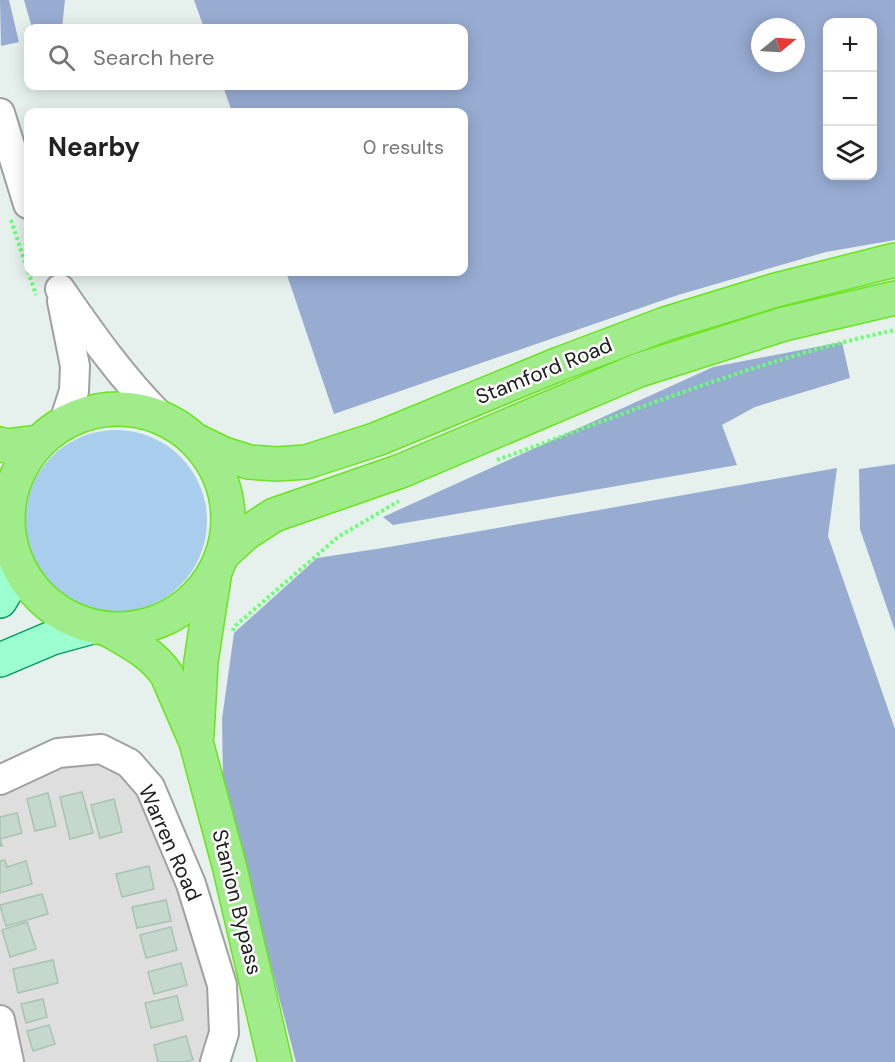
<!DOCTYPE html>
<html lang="en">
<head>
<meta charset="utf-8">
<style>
	body { margin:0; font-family:"DM Sans",sans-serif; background:#f6f6f6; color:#222 }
	.controls { position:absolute; right:18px; top:18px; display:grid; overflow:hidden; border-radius:12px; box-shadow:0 3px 15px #0003 }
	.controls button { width:54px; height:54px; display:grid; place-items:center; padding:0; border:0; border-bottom:2px solid #e0e0e0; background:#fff; color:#222; font:30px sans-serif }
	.compass { position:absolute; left:751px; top:18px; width:54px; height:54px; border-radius:50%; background:#fff; box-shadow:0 3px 15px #0003; rotate:72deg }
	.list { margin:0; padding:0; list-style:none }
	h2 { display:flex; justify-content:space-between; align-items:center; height:78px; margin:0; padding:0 24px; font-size:26px }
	h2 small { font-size:20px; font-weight:400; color:#767676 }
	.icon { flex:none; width:33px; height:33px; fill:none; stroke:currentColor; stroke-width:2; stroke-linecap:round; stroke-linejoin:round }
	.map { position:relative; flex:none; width:895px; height:1062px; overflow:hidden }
	.search { position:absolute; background:#fff; box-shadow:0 3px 15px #0003; left:24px; top:24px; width:444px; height:66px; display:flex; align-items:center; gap:15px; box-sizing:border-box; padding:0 21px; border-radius:12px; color:#767676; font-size:22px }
	.panel { position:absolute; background:#fff; box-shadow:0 3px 15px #0003; left:24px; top:108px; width:444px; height:168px; border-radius:12px }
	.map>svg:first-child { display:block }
	.residential { fill:#dddedd }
	.grass { fill:#a9cded }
	.forest { fill:#98acd2; fill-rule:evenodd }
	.building { fill:#c5d8cd; stroke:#a7c3b2; stroke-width:1.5 }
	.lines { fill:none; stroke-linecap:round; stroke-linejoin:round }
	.minor-casing { stroke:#a1a1a1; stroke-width:32 }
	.major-casing { stroke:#009b61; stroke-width:36 }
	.highway-casing { stroke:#6ae41d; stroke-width:36 }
	.path { stroke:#68ff71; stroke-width:4; stroke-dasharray:3 3; stroke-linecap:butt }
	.minor { stroke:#fff; stroke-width:28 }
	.major { stroke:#9cffd0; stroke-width:33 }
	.highway { stroke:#a0eb8a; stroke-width:33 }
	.labels { text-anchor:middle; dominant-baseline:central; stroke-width:5; stroke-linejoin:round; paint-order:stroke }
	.street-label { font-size:21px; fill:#202020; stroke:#fff }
</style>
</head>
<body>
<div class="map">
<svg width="895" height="1062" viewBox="0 0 895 1062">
	<rect width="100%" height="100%" fill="#e6f1ed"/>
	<polygon class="residential" points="75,764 97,765 117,774 133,786 147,803 181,883 215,1003 207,1062 0,1062 0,797 63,767"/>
	<circle class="grass" cx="116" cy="521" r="91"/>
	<g class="forest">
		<polygon points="0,0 9,0 19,42 1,46"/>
		<polygon points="24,0 65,0 62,28 32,28"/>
		<path d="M194 0H895V240L826 252 678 295 334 414 286 272H464V112H232L223 86H464V28H204ZM872 22V176H828V22ZM760 27H796V63H760Z"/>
		<polygon points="842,342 850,378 755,407 722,425 737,465 393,525 383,517 713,367"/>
		<polygon points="895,464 895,631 860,529 859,469"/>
		<polygon points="837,468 828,536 895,729 895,1062 296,1062 223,784 222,719 234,633 317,558 389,547"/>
	</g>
	<g class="building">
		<polygon points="82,792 93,833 70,839 60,797"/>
		<polygon points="48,793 56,826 35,831 27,799"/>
		<polygon points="114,799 122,832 100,838 91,805"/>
		<polygon points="17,813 22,833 0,839 2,846 0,846 0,817"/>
		<polygon points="5,860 7,867 26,861 32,884 0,893 0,861"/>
		<polygon points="149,866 154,889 122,897 116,874"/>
		<polygon points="42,894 48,914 6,926 0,905"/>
		<polygon points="166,900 171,921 137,928 132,907"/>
		<polygon points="27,922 36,949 10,957 2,930"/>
		<polygon points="171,927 177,950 146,958 140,935"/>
		<polygon points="53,960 58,983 18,993 13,969"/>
		<polygon points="181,963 187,985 154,994 148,972"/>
		<polygon points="177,996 183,1020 151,1028 145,1003"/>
		<polygon points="43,999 47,1017 26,1023 21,1004"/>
		<polygon points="49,1025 55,1044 33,1051 27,1031"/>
		<polygon points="186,1036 193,1060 185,1062 158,1062 154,1045"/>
	</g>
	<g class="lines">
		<defs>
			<g id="minor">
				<polyline points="0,113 28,204"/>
				<path d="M60 289C91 334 122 378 161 417"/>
				<polyline points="62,301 75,366 74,391 64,422"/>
				<polyline points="0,780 58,753 101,749 129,763 150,787 191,884 222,985 224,1033 215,1062"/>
				<polyline points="0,1020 9,1062"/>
			</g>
			<g id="major">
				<polyline points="0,601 6,591 14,557"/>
				<polyline points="0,660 52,638 92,627"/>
			</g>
			<g id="highway">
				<circle cx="118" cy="519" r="110"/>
				<polyline points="197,441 224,454 249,462 277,464 306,462 377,439 559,364 665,324 776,290 895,260"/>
				<polyline points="0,444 6,446 38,442"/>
				<polyline points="222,555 245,534 274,515 401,471 639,370 784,324 895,298"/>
				<path d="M107 629C130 642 152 653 167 675L196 742 229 865 275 1062"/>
				<polyline points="197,734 201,661 215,571"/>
			</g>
		</defs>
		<use href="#minor" class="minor-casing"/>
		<use href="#major" class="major-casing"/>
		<use href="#highway" class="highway-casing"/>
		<g class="path">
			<polyline points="11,220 36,295"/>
			<path d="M497 460C627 413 759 359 895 330"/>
			<polyline points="233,631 234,627 338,537 399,501"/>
		</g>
		<use href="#minor" class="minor"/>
		<use href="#major" class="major"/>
		<use href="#highway" class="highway"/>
	</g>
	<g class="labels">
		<g class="street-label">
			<text transform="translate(544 371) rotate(-22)">Stamford Road</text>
			<text transform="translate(170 843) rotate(66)">Warren Road</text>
			<text transform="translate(237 902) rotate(76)">Stanion Bypass</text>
		</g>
	</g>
</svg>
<div class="controls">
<button>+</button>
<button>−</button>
<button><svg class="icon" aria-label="layers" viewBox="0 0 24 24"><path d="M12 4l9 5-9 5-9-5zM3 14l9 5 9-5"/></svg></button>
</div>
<svg class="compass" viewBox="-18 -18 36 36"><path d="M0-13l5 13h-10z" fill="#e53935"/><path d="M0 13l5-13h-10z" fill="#767676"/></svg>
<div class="search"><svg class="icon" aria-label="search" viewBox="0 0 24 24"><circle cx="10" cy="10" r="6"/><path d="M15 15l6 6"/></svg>Search here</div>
<section class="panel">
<h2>Nearby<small>0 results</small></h2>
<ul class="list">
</ul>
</section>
</div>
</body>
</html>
